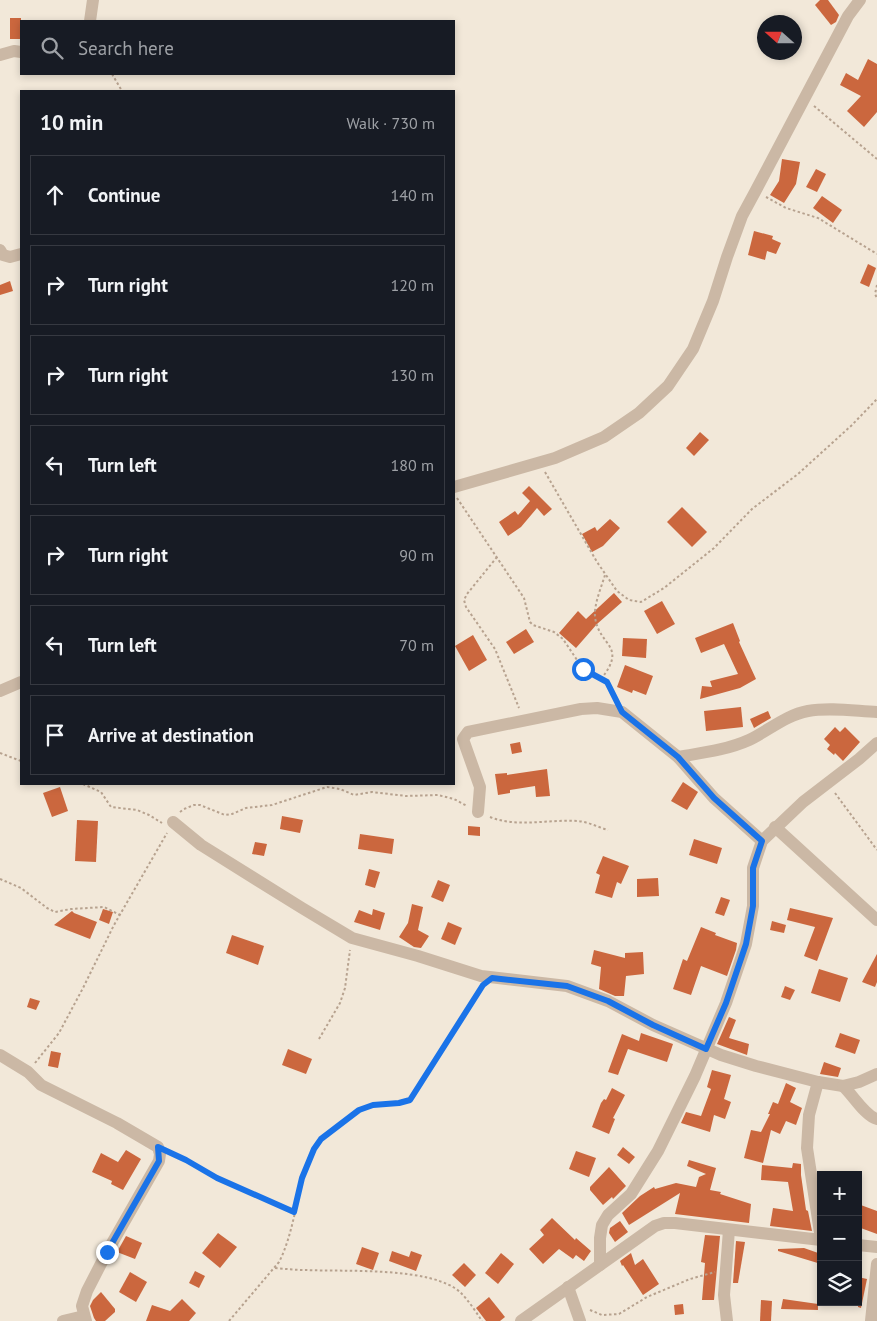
<!DOCTYPE html>
<html lang="en">
<head>
<meta charset="utf-8">
<style>
	body { margin:0; font-family:"PT Sans",sans-serif; background:#20242c; color:#f1f3f6 }
	.controls { position:absolute; right:15px; bottom:15px; display:grid; overflow:hidden; border-radius:0px; box-shadow:0 2px 8px #0003 }
	.controls button { width:45px; height:45px; display:grid; place-items:center; padding:0; border:0; border-bottom:1px solid #363941; background:#171b24; color:#f1f3f6; font:25px sans-serif }
	.compass { position:absolute; left:757px; top:15px; width:45px; height:45px; border-radius:50%; background:#171b24; box-shadow:0 2px 8px #0003; rotate:291deg }
	.stop { position:absolute; width:15px; height:15px; margin:-11px; border:4px solid #1a73e8; border-radius:50%; background:#fff }
	.stop.end { background:#1a73e8; border-color:#fff; box-shadow:0 1px 5px #0008 }
	.list { margin:0; padding:0; list-style:none }
	h2 { display:flex; justify-content:space-between; align-items:center; height:65px; margin:0; padding:0 20px; font-size:21px }
	h2 small { font-size:16px; font-weight:400; color:#9ea1a6 }
	.list li { display:grid; grid-template-columns:32px 1fr auto; gap:15px; align-items:center; box-sizing:border-box; height:80px; margin:0 10px 10px; padding:0 10px; border:1px solid #363941; border-radius:0px }
	.list b { display:block; font-size:19px; white-space:nowrap }
	.list em { font-size:16px; font-style:normal; color:#9ea1a6 }
	.icon { flex:none; width:28px; height:28px; fill:none; stroke:currentColor; stroke-width:2; stroke-linecap:round; stroke-linejoin:round }
	.map { position:relative; flex:none; width:877px; height:1321px; overflow:hidden }
	.search { position:absolute; background:#171b24; box-shadow:0 2px 8px #0003; left:20px; top:20px; width:435px; height:55px; display:flex; align-items:center; gap:12px; box-sizing:border-box; padding:0 18px; border-radius:0px; color:#9ea1a6; font-size:19px }
	.panel { position:absolute; background:#171b24; box-shadow:0 2px 8px #0003; left:20px; top:90px; width:435px; height:695px; border-radius:0px }
	.map>svg:first-child { display:block }
	.building { fill:#cb673e }
	.lines { fill:none; stroke-linecap:round; stroke-linejoin:round }
	.path { stroke:#b7a28f; stroke-width:2; stroke-dasharray:2.5 2.5; stroke-linecap:butt }
	.minor { stroke:#cbb8a5; stroke-width:12 }
	.route { stroke:#1a73e8; stroke-width:6 }
</style>
</head>
<body>
<div class="map">
<svg width="877" height="1321" viewBox="0 0 877 1321">
	<rect width="100%" height="100%" fill="#f2e8d9"/>
	<g class="building">
		<polygon points="820,0 828,0 839,15 836,22 831,25 815,5"/>
		<rect x="10" y="18" width="11" height="21"/>
		<polygon points="868,59 877,64 877,112 864,127 847,111 861,96 840,85 846,73 858,80"/>
		<polygon points="782,159 800,162 796,184 784,203 770,195 779,181"/>
		<polygon points="816,169 826,174 817,192 806,187"/>
		<polygon points="822,196 842,210 833,223 813,208"/>
		<polygon points="754,231 773,236 772,239 781,243 776,254 767,251 765,260 748,255"/>
		<polygon points="868,264 876,268 869,287 860,283"/>
		<polygon points="10,281 13,291 0,295 0,285"/>
		<polygon points="700,432 709,440 694,456 686,448"/>
		<polygon points="529,486 552,509 544,516 537,508 521,527 508,536 499,522 515,511 518,515 530,501 522,493"/>
		<polygon points="682,507 707,532 692,547 667,522"/>
		<polygon points="610,519 620,528 603,546 592,552 582,534 595,527 597,531"/>
		<polygon points="614,593 622,602 597,624 576,648 559,633 578,611 586,619"/>
		<polygon points="662,601 675,624 657,634 644,611"/>
		<polygon points="733,623 740,641 739,642 756,679 740,688 700,699 702,686 712,687 710,681 738,674 724,644 701,653 695,638"/>
		<polygon points="526,629 534,642 514,654 506,642"/>
		<polygon points="473,635 487,660 469,671 455,646"/>
		<polygon points="623,638 647,639 646,658 622,656"/>
		<polygon points="625,665 653,676 646,695 633,690 632,693 617,687"/>
		<polygon points="741,707 743,727 706,731 704,711"/>
		<polygon points="768,711 771,718 754,728 750,719"/>
		<polygon points="835,727 840,732 845,727 860,742 843,761 835,753 834,755 827,749 830,745 824,739"/>
		<polygon points="520,742 522,752 512,754 510,744"/>
		<polygon points="547,769 550,796 536,797 535,786 510,790 510,793 498,795 495,774 507,773 507,775"/>
		<polygon points="683,782 698,792 687,810 671,801"/>
		<polygon points="60,787 68,811 52,817 43,793"/>
		<polygon points="282,816 303,820 300,833 280,829"/>
		<polygon points="77,820 98,821 96,862 75,861"/>
		<polygon points="468,826 480,827 480,836 468,835"/>
		<polygon points="360,834 394,839 392,854 358,849"/>
		<polygon points="694,839 722,848 717,864 689,855"/>
		<polygon points="255,842 267,844 264,856 252,854"/>
		<polygon points="603,856 629,866 621,884 617,882 612,898 595,893 600,875 596,873"/>
		<polygon points="369,869 380,872 375,888 365,885"/>
		<polygon points="658,878 659,896 637,897 637,879"/>
		<polygon points="438,880 450,885 443,902 431,897"/>
		<polygon points="721,897 730,900 724,916 715,913"/>
		<polygon points="412,904 423,907 418,930 429,936 421,948 414,947 399,937 408,923"/>
		<polygon points="790,908 833,918 817,961 804,956 815,927 787,920"/>
		<polygon points="103,909 113,912 109,924 99,920"/>
		<polygon points="373,909 385,913 380,930 354,922 359,910 372,915"/>
		<polygon points="72,911 74,913 97,922 90,939 54,925"/>
		<polygon points="772,921 786,925 784,933 770,930"/>
		<polygon points="448,922 462,928 455,945 441,939"/>
		<polygon points="701,927 716,933 715,935 737,943 736,950 727,976 701,966 691,995 673,989 683,959 687,961"/>
		<polygon points="232,935 264,946 258,965 226,953"/>
		<polygon points="594,950 625,958 625,953 643,952 644,974 626,976 624,996 615,996 599,989 601,967 591,964"/>
		<polygon points="877,954 877,982 875,987 862,982"/>
		<polygon points="819,969 848,978 840,1002 811,993"/>
		<polygon points="785,986 795,990 790,1000 781,997"/>
		<polygon points="30,998 40,1001 36,1010 27,1007"/>
		<polygon points="729,1017 736,1020 729,1038 749,1044 747,1055 717,1044"/>
		<polygon points="641,1033 673,1044 667,1062 628,1049 618,1075 608,1072 622,1034 639,1041"/>
		<polygon points="840,1033 860,1040 855,1054 835,1047"/>
		<polygon points="288,1049 312,1059 306,1074 282,1065"/>
		<polygon points="51,1051 61,1053 58,1068 48,1066"/>
		<polygon points="824,1062 841,1068 838,1077 820,1074"/>
		<polygon points="712,1070 731,1075 724,1099 731,1102 725,1119 714,1115 710,1132 681,1123 686,1112 701,1116 711,1089 707,1087"/>
		<polygon points="786,1083 796,1088 790,1102 802,1108 796,1125 786,1121 780,1134 771,1130 763,1163 744,1158 751,1130 761,1132 770,1114 768,1114 773,1102 778,1104"/>
		<polygon points="612,1088 625,1095 613,1118 615,1119 609,1134 592,1127 601,1103 604,1099 606,1100"/>
		<polygon points="623,1147 635,1157 629,1164 617,1155"/>
		<polygon points="126,1150 141,1159 123,1190 111,1184 112,1181 92,1172 101,1153 118,1162"/>
		<polygon points="576,1151 596,1158 589,1177 569,1169"/>
		<polygon points="689,1160 716,1168 710,1190 721,1192 720,1194 751,1204 749,1223 675,1214 680,1193 629,1225 622,1213 640,1196 654,1187 655,1189 676,1183 696,1187 699,1177 706,1174 687,1166"/>
		<polygon points="793,1163 801,1164 801,1175 806,1210 808,1211 812,1231 770,1226 773,1208 793,1211 788,1182 761,1180 762,1165 792,1168"/>
		<polygon points="609,1167 626,1186 613,1199 612,1197 603,1205 590,1190 590,1187"/>
		<polygon points="858,1204 877,1211 877,1234 858,1227"/>
		<polygon points="552,1218 575,1240 576,1238 591,1251 584,1261 576,1255 573,1259 559,1249 543,1264 529,1249 544,1235 540,1230"/>
		<polygon points="620,1221 628,1232 615,1242 609,1233 610,1228"/>
		<polygon points="218,1233 237,1247 220,1268 202,1253"/>
		<polygon points="705,1235 720,1236 714,1300 702,1300 705,1263 701,1262"/>
		<polygon points="126,1236 142,1243 135,1259 117,1252"/>
		<polygon points="736,1241 745,1242 738,1283 733,1283"/>
		<polygon points="362,1247 379,1253 373,1270 356,1264"/>
		<polygon points="804,1248 821,1254 821,1264 778,1251 778,1249"/>
		<polygon points="392,1251 409,1257 411,1251 422,1255 416,1271 389,1261"/>
		<polygon points="501,1253 514,1264 498,1284 485,1273"/>
		<polygon points="631,1253 635,1265 643,1259 659,1284 643,1295 623,1265 622,1266 620,1261"/>
		<polygon points="464,1263 476,1275 465,1287 452,1275"/>
		<polygon points="195,1271 205,1276 199,1288 189,1283"/>
		<polygon points="130,1272 147,1282 136,1302 119,1292"/>
		<polygon points="858,1277 867,1279 861,1308 858,1307"/>
		<polygon points="101,1292 115,1309 115,1312 105,1321 96,1321 94,1318 90,1306 93,1300"/>
		<polygon points="489,1297 505,1317 500,1321 486,1321 476,1308"/>
		<polygon points="182,1299 196,1313 189,1321 146,1321 152,1305 170,1311"/>
		<polygon points="783,1299 818,1304 818,1310 781,1309"/>
		<polygon points="761,1300 772,1301 771,1321 760,1321"/>
		<polygon points="683,1304 684,1314 675,1315 674,1305"/>
	</g>
	<g class="lines">
		<g class="path">
			<polyline points="112,74 122,91"/>
			<polyline points="814,106 877,159"/>
			<polyline points="766,197 786,208 818,218 877,254"/>
			<polyline points="877,285 875,294 877,298"/>
			<polyline points="545,472 597,562 617,591 629,600 641,602 664,588 714,548 752,509 798,474 852,425 877,399"/>
			<polyline points="457,498 524,598 530,622 533,625 554,632 563,639 583,669 607,682 616,699"/>
			<polyline points="497,557 467,594 464,600 466,607 495,649 519,708"/>
			<path d="M601 679C628 645 599 647 595 617 594 604 601 588 605 575"/>
			<polyline points="0,753 21,761"/>
			<polyline points="83,784 101,792 111,807 137,810 149,815 162,823"/>
			<polyline points="835,793 877,850"/>
			<polyline points="180,812 184,809 194,805 200,805 225,815 232,814 246,808 272,805 327,787 340,789 354,795 372,792 406,796 438,795 454,799 467,806"/>
			<path d="M490 817C517 828 549 819 578 821 588 822 598 827 608 830"/>
			<polyline points="0,879 21,888 47,908 55,912 71,909 104,907 120,915"/>
			<polyline points="319,1039 340,1003 345,988 350,950"/>
			<polyline points="35,1063 59,1033 83,988 114,925 167,833"/>
			<polyline points="171,1154 251,1194 280,1204 293,1212"/>
			<path d="M275 1268C286 1269 296 1270 306 1270 344 1272 433 1266 461 1293 469 1301 476 1312 482 1321"/>
			<polyline points="590,1310 602,1315 619,1314 647,1297 690,1279 715,1272"/>
			<path d="M229 1321 279 1262C295 1231 296 1192 310 1159 313 1152 316 1145 321 1139 328 1131 348 1117 358 1111 376 1100 395 1108 410 1100L482 987"/>
		</g>
		<g class="minor">
			<polyline points="90,21 93,0"/>
			<polyline points="0,55 14,51 21,52"/>
			<polyline points="0,250 3,255 10,257 21,254"/>
			<polyline points="454,487 555,458 604,437 639,413 668,386 693,349 713,301 727,257 742,216 755,192 848,16 860,0"/>
			<polyline points="0,691 21,682"/>
			<path d="M678 757C701 753 727 750 749 740 768 731 786 715 808 711 830 707 855 711 877 712"/>
			<polyline points="478,812 480,787 464,742 463,739 468,732 581,709 597,708 622,712 678,757 714,798 762,841"/>
			<polyline points="173,822 201,845 302,908 352,938 418,956 481,976 567,986 608,1001 653,1025 721,1055 756,1066 818,1082 843,1086 859,1082 877,1074"/>
			<polyline points="775,827 877,920"/>
			<polyline points="0,1055 28,1072 41,1085 117,1123 158,1147 160,1154 159,1161 107,1252 87,1291 82,1306 86,1321"/>
			<polyline points="818,1082 809,1115 807,1148 821,1239"/>
			<path d="M843 1086C853 1095 865 1116 877 1119"/>
			<polyline points="858,1245 877,1247"/>
			<polyline points="600,1265 600,1238 602,1225 608,1215 631,1194 658,1151 695,1076 726,1003 746,944 753,906 753,868 762,841 803,802 859,759 877,743"/>
			<polyline points="568,1287 580,1321"/>
			<polyline points="63,1321 84,1316"/>
			<polyline points="521,1321 655,1226 664,1223 675,1223 821,1240"/>
			<polyline points="727,1321 724,1295 729,1230"/>
			<polyline points="871,1321 877,1264"/>
		</g>
	</g>
	<g class="lines">
		<polyline class="route" points="107,1252 159,1161 158,1147 186,1160 217,1178 294,1212 302,1178 314,1149 321,1139 359,1110 373,1105 399,1103 410,1100 483,985 492,978 567,986 608,1001 653,1025 706,1049 726,1003 746,944 753,906 753,868 762,841 714,798 678,757 622,712 607,682 583,669"/>
	</g>
</svg>
<div class="controls">
<button>+</button>
<button>−</button>
<button><svg class="icon" aria-label="layers" viewBox="0 0 24 24"><path d="M12 4l9 5-9 5-9-5zM3 14l9 5 9-5"/></svg></button>
</div>
<svg class="compass" viewBox="-18 -18 36 36"><path d="M0-13l5 13h-10z" fill="#e53935"/><path d="M0 13l5-13h-10z" fill="#9ea1a6"/></svg>
<div class="stop" style="left:583px;top:669px"></div>
<div class="stop end" style="left:107px;top:1252px"></div>
<div class="search"><svg class="icon" aria-label="search" viewBox="0 0 24 24"><circle cx="10" cy="10" r="6"/><path d="M15 15l6 6"/></svg>Search here</div>
<section class="panel">
<h2>10 min<small>Walk · 730 m</small></h2>
<ul class="list">
<li><svg class="icon" aria-label="ahead" viewBox="0 0 24 24"><path d="M12 20V5M6 11l6-6 6 6"/></svg><div><b>Continue</b></div><em>140 m</em></li>
<li><svg class="icon" aria-label="right" viewBox="0 0 24 24"><path d="M7 20v-9h11M14 6l5 5-5 5"/></svg><div><b>Turn right</b></div><em>120 m</em></li>
<li><svg class="icon" aria-label="right" viewBox="0 0 24 24"><path d="M7 20v-9h11M14 6l5 5-5 5"/></svg><div><b>Turn right</b></div><em>130 m</em></li>
<li><svg class="icon" aria-label="left" viewBox="0 0 24 24"><path d="M17 20v-9H6M10 6l-5 5 5 5"/></svg><div><b>Turn left</b></div><em>180 m</em></li>
<li><svg class="icon" aria-label="right" viewBox="0 0 24 24"><path d="M7 20v-9h11M14 6l5 5-5 5"/></svg><div><b>Turn right</b></div><em>90 m</em></li>
<li><svg class="icon" aria-label="left" viewBox="0 0 24 24"><path d="M17 20v-9H6M10 6l-5 5 5 5"/></svg><div><b>Turn left</b></div><em>70 m</em></li>
<li><svg class="icon" aria-label="arrive" viewBox="0 0 24 24"><path d="M6 21V4h12l-3 4 3 4H6"/></svg><div><b>Arrive at destination</b></div></li>
</ul>
</section>
</div>
</body>
</html>
